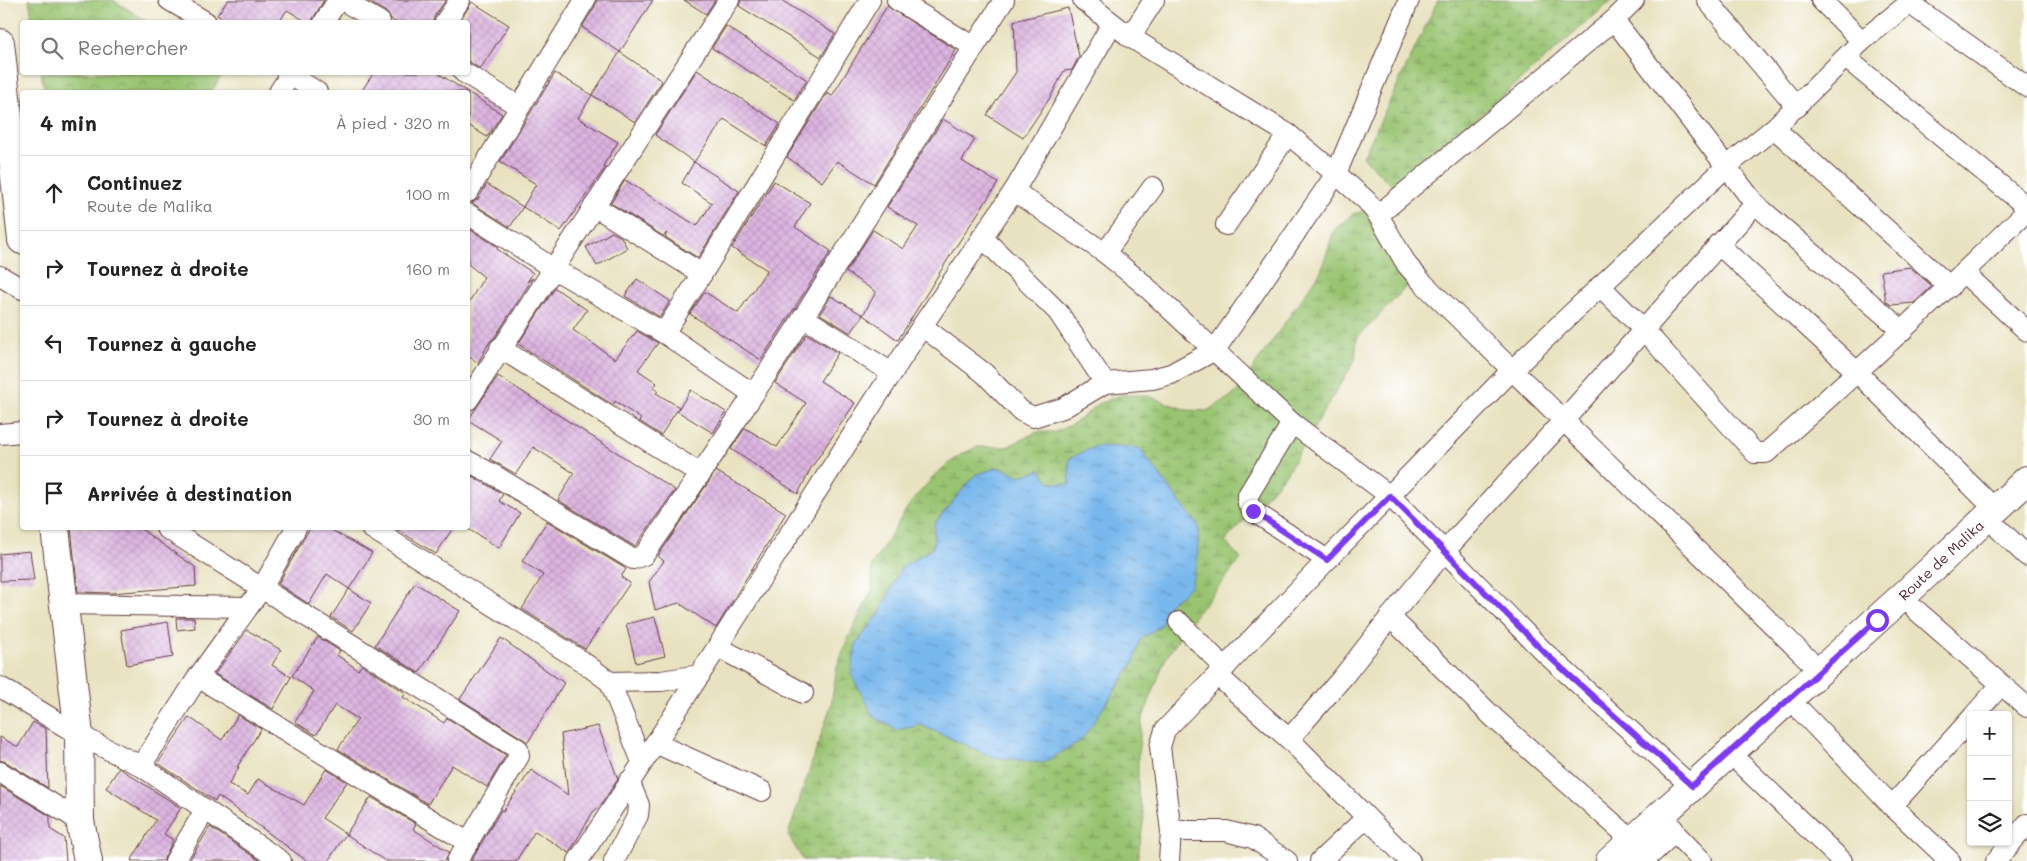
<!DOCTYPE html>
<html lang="fr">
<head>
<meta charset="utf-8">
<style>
	body { margin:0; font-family:Mali,sans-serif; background:#f6f6f6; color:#222 }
	.controls { position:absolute; right:15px; bottom:15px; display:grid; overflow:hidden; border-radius:5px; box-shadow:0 1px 4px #0004 }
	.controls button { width:45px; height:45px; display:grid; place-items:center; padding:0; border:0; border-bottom:1px solid #e0e0e0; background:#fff; color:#222; font:25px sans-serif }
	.stop { position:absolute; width:15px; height:15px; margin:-11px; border:4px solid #7c3aed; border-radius:50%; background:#fff }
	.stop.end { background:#7c3aed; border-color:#fff; box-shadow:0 1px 5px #0008 }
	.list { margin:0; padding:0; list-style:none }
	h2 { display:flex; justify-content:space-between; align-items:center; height:65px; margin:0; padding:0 20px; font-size:21px }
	h2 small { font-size:16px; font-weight:400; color:#767676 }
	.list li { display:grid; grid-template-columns:32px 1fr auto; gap:15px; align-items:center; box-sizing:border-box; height:75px; padding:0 20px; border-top:1px solid #e0e0e0 }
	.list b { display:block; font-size:19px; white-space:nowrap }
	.list p { margin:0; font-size:16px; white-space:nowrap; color:#767676 }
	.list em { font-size:16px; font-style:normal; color:#767676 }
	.icon { flex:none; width:28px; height:28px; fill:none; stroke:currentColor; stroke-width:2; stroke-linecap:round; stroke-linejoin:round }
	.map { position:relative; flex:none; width:2027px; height:861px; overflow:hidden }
	.search { position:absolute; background:#fff; box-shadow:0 1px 4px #0004; left:20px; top:20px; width:450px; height:55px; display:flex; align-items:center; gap:12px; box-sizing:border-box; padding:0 18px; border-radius:5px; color:#767676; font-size:19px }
	.panel { position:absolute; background:#fff; box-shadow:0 1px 4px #0004; left:20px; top:90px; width:450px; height:440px; border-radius:5px }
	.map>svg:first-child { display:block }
	.wetland { fill:url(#wetland-marsh); stroke:#72724e; fill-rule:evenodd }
	.park { fill:url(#park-crowns); stroke:#72724e }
	.water { fill:url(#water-ripples); stroke:#626c8c }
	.building { fill:url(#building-cross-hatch) }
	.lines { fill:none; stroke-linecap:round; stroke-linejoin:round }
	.minor-casing { stroke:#623c41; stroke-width:22 }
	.secondary-casing { stroke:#623c41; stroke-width:30 }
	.minor { stroke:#fff; stroke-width:20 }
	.secondary { stroke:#fff; stroke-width:28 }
	.route { stroke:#7c3aed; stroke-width:6 }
	.labels { text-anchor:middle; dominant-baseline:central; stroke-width:5; stroke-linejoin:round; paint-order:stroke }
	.street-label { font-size:14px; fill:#4a1f2b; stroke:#fff }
</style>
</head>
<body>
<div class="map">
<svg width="2027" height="861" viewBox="0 0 2027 861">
	<defs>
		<pattern id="wetland-marsh" width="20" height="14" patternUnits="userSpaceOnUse" patternTransform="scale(1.25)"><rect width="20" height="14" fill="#99c471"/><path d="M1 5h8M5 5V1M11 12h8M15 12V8" fill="none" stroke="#7f9f5d"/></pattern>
		<pattern id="park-crowns" width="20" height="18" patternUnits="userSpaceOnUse" patternTransform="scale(1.25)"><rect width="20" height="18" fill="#99c471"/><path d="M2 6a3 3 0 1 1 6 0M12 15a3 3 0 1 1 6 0" fill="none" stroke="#7f9f5d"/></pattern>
		<pattern id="water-ripples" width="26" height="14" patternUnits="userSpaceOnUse" patternTransform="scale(1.25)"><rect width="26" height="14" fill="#79b8ed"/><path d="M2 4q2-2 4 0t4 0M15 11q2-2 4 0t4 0" fill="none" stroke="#6595c0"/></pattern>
		<pattern id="building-cross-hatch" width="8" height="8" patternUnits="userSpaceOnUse" patternTransform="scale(1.25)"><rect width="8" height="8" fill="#dbb4e0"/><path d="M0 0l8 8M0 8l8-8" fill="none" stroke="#bd9ac0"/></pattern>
	</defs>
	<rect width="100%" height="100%" fill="#fff"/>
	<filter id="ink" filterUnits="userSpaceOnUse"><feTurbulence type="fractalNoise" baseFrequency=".02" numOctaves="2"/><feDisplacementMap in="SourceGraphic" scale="10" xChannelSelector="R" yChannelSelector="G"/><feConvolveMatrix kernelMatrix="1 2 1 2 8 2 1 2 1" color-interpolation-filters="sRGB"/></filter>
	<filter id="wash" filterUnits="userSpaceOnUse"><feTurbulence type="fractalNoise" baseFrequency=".0096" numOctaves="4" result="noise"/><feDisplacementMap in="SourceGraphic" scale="20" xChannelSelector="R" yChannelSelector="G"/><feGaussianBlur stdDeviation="1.12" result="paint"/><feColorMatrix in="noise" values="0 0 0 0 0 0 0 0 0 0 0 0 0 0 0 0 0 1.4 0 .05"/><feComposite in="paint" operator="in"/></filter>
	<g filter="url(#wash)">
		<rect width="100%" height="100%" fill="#e8e2c0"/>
		<g class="wetland">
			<polygon points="1438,0 1612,0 1400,186 1389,183 1363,157"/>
			<path d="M1369 210 1412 281 1357 338 1355 360 1286 474 1225 541 1241 559 1189 623 1165 660 1142 720 1138 755V793L1144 817 1137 861 803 860 788 835 831 705 837 667 846 643 872 590V565L911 502 936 474 960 455 977 447H1007L1037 432H1056L1076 422 1099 404 1121 395H1145L1186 410 1207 411 1235 394 1321 271 1334 230 1352 214ZM1096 446 1190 587 1169 604 1161 625 1140 640 1134 662 1108 702 993 757 921 725 856 644 880 613 901 568 933 548 935 523 975 475 999 467 1021 476 1041 470 1050 483 1070 484 1069 459Z"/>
		</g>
		<g class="park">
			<polygon points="29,0 113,0 148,22 33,22"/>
			<polygon points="41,73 223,72 223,73 211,92 45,92"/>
		</g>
		<polygon class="water" points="1096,446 1139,448 1199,527 1197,564 1190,587 1169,604 1161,625 1140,640 1134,662 1081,741 1043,763 993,757 921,725 897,730 874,717 851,674 856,644 880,613 901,568 933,548 935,523 975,475 999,467 1021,476 1041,470 1050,483 1070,484 1069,459"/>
		<g id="blocks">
			<g class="building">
				<polygon points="228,0 324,0 311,22 307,22 287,10 279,22 229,22 217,15"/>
				<polygon points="366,0 446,0 435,15 433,22 394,22 386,12"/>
				<polygon points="597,0 653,0 620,52 662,81 635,122 592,95 620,52 582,27 595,6"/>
				<polygon points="684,0 715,0 706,14"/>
				<polygon points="741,0 781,0 835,34 821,57 739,6"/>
				<polygon points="472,2 509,25 480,69 468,61 468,22 459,22"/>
				<polygon points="887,6 956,50 874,184 837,161 822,182 787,157 827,93 832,96"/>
				<polygon points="1068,8 1079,56 1072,70 1064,71 1051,96 1023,138 987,115 1016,72 1014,21"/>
				<polygon points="726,26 807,80 794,100 712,48"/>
				<polygon points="697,70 780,124 766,146 724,119 694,162 655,135"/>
				<polygon points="374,72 436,72 502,114 487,137 468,125 468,92 361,92"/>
				<polygon points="555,73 592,95 578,118 618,142 603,166 605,168 561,231 523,207 536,184 500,162"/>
				<polygon points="943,119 975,139 962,161 998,183 953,251 898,340 863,315 876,292 846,272 873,230 903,249 918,226 887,207"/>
				<polygon points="694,162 739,191 698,258 665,237 667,233 663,236 611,203 625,180 697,226 712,203 682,183"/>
				<polygon points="774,181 810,203 795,227 831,251 761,360 690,314 705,292 738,313 767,270 732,248"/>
				<polygon points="487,184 523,207 510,227 472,203 478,199"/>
				<polygon points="468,228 498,247 497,249 533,273 527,282 533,278 495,337 490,341 478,363 468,356 468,304 484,277 468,264"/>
				<polygon points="612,232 621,237 627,248 597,266 586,247"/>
				<polygon points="1910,267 1932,286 1914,303 1891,305 1886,301 1881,271"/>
				<polygon points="637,279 670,301 660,317 625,296"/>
				<polygon points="555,288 587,310 573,330 615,359 637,331 658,343 638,370 657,383 653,388 658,391 656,393 679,407 661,435 639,421 641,419 615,401 613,405 518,344"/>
				<polygon points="831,296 863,315 851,333 820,314"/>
				<polygon points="807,334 838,353 820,381 855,403 811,468 798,494 731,449 745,428 777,447 806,403 775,383"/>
				<polygon points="498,376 675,490 636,545 634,546 558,500 574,473 533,447 516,474 490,459 502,441 468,420"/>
				<polygon points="691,390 726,412 713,433 677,411"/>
				<polygon points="716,471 786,513 716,628 679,603 655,610 649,582 664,561 658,556"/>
				<polygon points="468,474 503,494 499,501 520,513 499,548 468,529"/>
				<polygon points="547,521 626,569 621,577 630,583 585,649 522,609 543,575 522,561"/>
				<polygon points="71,528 139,528 195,567 196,586 112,593 78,592"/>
				<polygon points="310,528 328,528 372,553 349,589 327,574 309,604 278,584"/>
				<polygon points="395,528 453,528 436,554"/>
				<polygon points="30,551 34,580 0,581 0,554"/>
				<polygon points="415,583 460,611 419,673 375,645"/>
				<polygon points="349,589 371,603 353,631 331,617"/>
				<polygon points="655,617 665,656 636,663 626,624"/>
				<polygon points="176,618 194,618 195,628 177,630"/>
				<polygon points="168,622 173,657 127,665 121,630"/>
				<polygon points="247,630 281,650 272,665 291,677 273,709 215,674"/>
				<polygon points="318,637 340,651 337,655 358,670 362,665 406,693 403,697 444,723 447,718 506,755 487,787 452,765 428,804 338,749 358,719 335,705 316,735 295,722 314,691 292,676"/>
				<polygon points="501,638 564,683 528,742 460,699"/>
				<polygon points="238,715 261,729 237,767 239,767 229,784 248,795 258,779 304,805 326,769 347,782 322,818 346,834 328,861 307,861 218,796 215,801 158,763 189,717 222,740"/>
				<polygon points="33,722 46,729 48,788 6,762 0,760 0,737 18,747"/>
				<polygon points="598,726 618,779 600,806 593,812 569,853 535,831 516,861 471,861 501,810 503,811 531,770 568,795 561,734"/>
				<polygon points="119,768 181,808 164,834 173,840 163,861 131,861 156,820 106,788"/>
				<polygon points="0,786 50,816 50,829 64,838 66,861 0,861"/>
				<polygon points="371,797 416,824 413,829 449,852 445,861 385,861 346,834"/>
				<polygon points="210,827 260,861 189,861"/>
			</g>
		</g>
	</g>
	<g filter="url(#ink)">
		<use href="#blocks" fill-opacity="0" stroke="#623c41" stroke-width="1"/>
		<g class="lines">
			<defs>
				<g id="minor">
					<polyline points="169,0 206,22"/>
					<polyline points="342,0 380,22"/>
					<polyline points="897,0 974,47"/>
					<polyline points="1083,0 1130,37 1288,134 1336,174 1366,200 1378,215 1407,265 1422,282 1820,671"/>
					<polyline points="1707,0 1797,107"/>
					<polyline points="1821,0 1862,41"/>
					<polyline points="1909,3 2027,87"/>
					<polyline points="1614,20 1755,204 1903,331"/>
					<polyline points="324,22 338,0"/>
					<polyline points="445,22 460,0"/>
					<polyline points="1130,37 1154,0"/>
					<polyline points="1846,58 2027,207"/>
					<polyline points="286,72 317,92"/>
					<polyline points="463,72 520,107"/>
					<polyline points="279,92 292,72"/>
					<polyline points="1774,128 1950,287"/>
					<polyline points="1014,191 1105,253 1141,282 1292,423 1390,496 1545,653 1691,786"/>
					<polyline points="468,192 585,0"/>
					<polyline points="594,206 702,274"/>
					<polyline points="468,214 554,269 664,333 753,394"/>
					<polyline points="1378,215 1614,20 1634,0"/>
					<polyline points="1226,225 1288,134"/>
					<polyline points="982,237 1058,312 1105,383"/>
					<polyline points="1718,244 1858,373 1995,509"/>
					<polyline points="1105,253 1153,187"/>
					<polyline points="1964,273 2027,331"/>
					<polyline points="0,276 22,289"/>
					<path d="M1600 286 1643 329 1755 453H1766C1856 375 1942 294 2027 211"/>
					<polyline points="803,317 892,373"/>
					<polyline points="922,326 984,373 1021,411 1033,417 1063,408 1105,383 1152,379 1171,374 1215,350 1336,174 1409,0"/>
					<polyline points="664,333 702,274 870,0"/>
					<polyline points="500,348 701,474"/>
					<polyline points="468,400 729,0"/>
					<polyline points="1292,423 1248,495 1248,504 1253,511 1327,560"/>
					<polyline points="0,434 22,432"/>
					<path d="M468 461 494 475 629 557 633 559 644 555C772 375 885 186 1004 0"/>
					<polyline points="166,528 518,749 519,756 457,861"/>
					<polyline points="371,528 583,662 610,682 642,762"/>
					<polyline points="1999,529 2027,556"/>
					<polyline points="64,604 248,607"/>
					<polyline points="1916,610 2027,707"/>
					<polyline points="1390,617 1494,718 1632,840"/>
					<polyline points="1179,622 1225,668"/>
					<polyline points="718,647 803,693"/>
					<polyline points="1218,676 1289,739 1410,861"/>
					<polyline points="198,677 469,843"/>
					<polyline points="610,682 661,681 700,675"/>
					<polyline points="0,687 79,735 141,766 281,861"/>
					<polyline points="1802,712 1892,806 1950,861"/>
					<polyline points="1974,715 2001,685"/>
					<polyline points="1289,739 1343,677 1390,617 1444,552 1564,420 1755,204"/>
					<polyline points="655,743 762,791"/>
					<polyline points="1741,764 1842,861"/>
					<polyline points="141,766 198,677 262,588 296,528"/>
					<polyline points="0,772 80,821"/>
					<polyline points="1892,806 1971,719"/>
					<polyline points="1672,830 1702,861"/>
					<polyline points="1171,831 1226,831 1253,838 1287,861"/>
					<polyline points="175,861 205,810"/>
					<polyline points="578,861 672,718 922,326 1014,191 1112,24"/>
					<polyline points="614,861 638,815 639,805 629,781"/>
					<polyline points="1169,861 1171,831 1160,747 1165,730 1327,560 1511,371 1726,167 1774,128 1862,41 1913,0"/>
					<polyline points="1320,861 1366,818"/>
					<polyline points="1996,861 2027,824"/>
				</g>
				<g id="secondary">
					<polyline points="0,43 22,240"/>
					<polyline points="55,528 79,735 80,821 88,861"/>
					<polyline points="1610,861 1903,596 2027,480"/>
					<polyline points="1638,861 1670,831"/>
				</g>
			</defs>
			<use href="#minor" class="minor-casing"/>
			<use href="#secondary" class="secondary-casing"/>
			<use href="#minor" class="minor"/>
			<use href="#secondary" class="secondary"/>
		</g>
	</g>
	<g class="lines" filter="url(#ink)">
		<polyline class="route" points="1253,511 1327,560 1390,496 1545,653 1692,786 1877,620"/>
	</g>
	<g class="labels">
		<g class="street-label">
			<text transform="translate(1941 560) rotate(-43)">Route de Malika</text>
		</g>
	</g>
</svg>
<div class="controls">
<button>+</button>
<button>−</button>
<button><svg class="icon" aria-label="layers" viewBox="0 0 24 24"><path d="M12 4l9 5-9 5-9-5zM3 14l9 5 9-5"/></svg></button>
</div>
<div class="stop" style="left:1877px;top:620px"></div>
<div class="stop end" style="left:1253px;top:511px"></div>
<div class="search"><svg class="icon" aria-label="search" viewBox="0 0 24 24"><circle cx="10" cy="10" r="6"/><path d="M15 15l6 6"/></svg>Rechercher</div>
<section class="panel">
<h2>4 min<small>À pied · 320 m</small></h2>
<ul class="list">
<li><svg class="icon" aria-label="ahead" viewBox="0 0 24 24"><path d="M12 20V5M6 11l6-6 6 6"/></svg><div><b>Continuez</b><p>Route de Malika</p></div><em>100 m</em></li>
<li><svg class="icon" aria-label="right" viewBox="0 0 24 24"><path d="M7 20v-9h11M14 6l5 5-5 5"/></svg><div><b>Tournez à droite</b></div><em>160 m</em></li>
<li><svg class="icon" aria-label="left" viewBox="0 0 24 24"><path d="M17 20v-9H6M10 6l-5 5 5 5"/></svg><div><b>Tournez à gauche</b></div><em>30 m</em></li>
<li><svg class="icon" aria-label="right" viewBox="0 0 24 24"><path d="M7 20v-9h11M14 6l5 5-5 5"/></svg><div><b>Tournez à droite</b></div><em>30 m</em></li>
<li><svg class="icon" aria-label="arrive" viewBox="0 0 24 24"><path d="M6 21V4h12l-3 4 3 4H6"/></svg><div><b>Arrivée à destination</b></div></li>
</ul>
</section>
</div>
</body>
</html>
